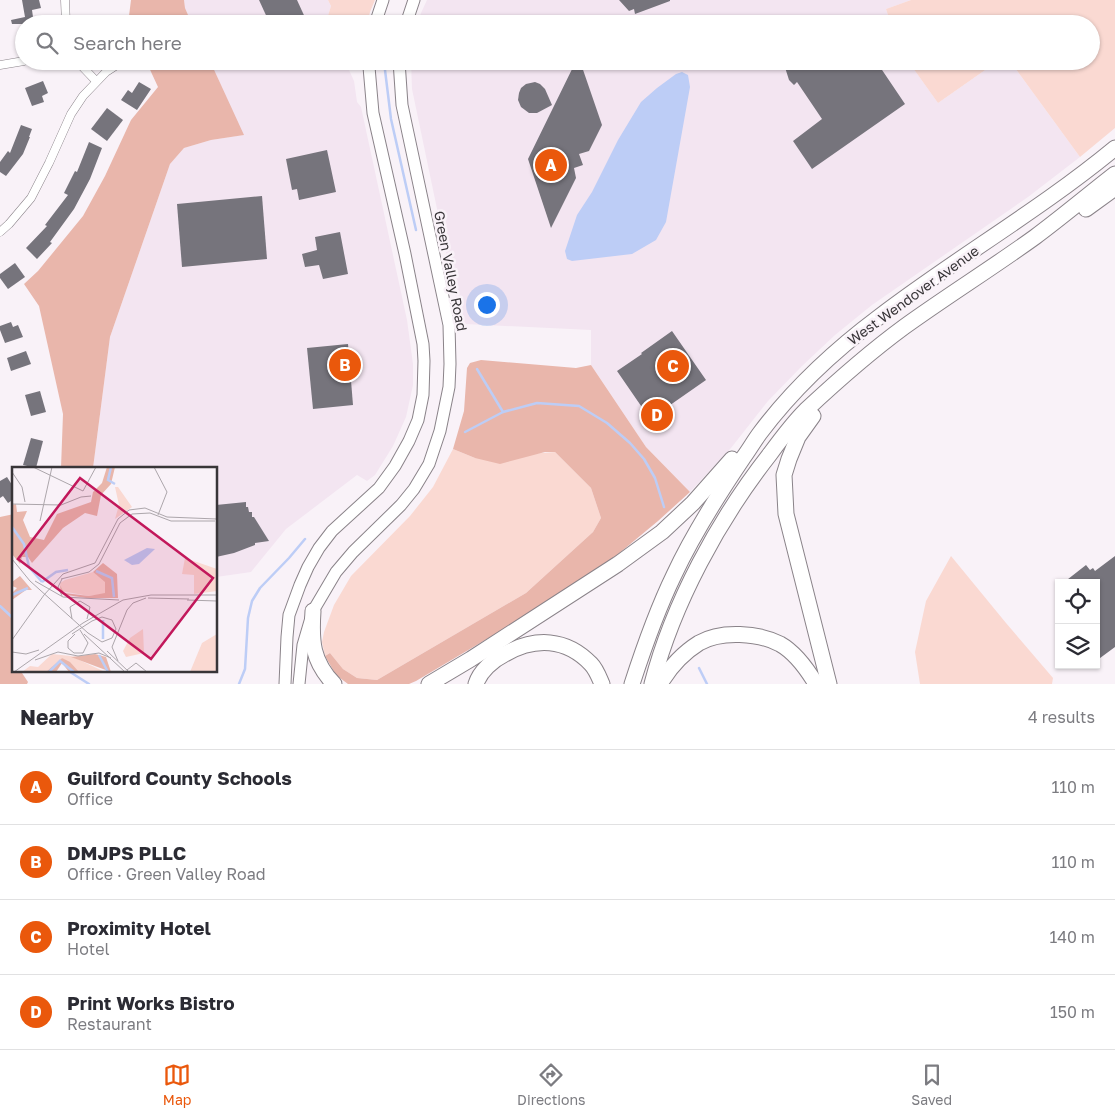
<!DOCTYPE html>
<html lang="en">
<head>
<meta charset="utf-8">
<style>
	body { margin:0; font-family:"Golos Text",sans-serif; background:#f2f2f3; color:#2b2b33 }
	.controls { position:absolute; right:15px; bottom:15px; display:grid; overflow:hidden; border-radius:0px; box-shadow:0 1px 4px #0004 }
	.controls button { width:45px; height:45px; display:grid; place-items:center; padding:0; border:0; border-bottom:1px solid #e1e1e2; background:#fff; color:#2b2b33; font:25px sans-serif }
	.you { position:absolute; left:486px; top:304px; width:18px; height:18px; margin:-12px; border:4px solid #fff; border-radius:50%; background:#1a73e8; box-shadow:0 0 0 8px #1a73e833 }
	.badge { display:grid; place-items:center; width:32px; height:32px; border-radius:50%; background:#ea580c; color:#fff; font-size:16px; font-weight:700 }
	.pin { position:absolute; translate:-50% -50%; border:2px solid #fff; box-shadow:0 1px 5px #0006 }
	.list { margin:0; padding:0; list-style:none }
	h2 { display:flex; justify-content:space-between; align-items:center; height:65px; margin:0; padding:0 20px; font-size:21px }
	h2 small { font-size:16px; font-weight:400; color:#7c7c81 }
	.list li { display:grid; grid-template-columns:32px 1fr auto; gap:15px; align-items:center; box-sizing:border-box; height:75px; padding:0 20px; border-top:1px solid #e1e1e2 }
	.list b { display:block; font-size:19px; white-space:nowrap }
	.list p { margin:0; font-size:16px; white-space:nowrap; color:#7c7c81 }
	.list em { font-size:16px; font-style:normal; color:#7c7c81 }
	.icon { flex:none; width:28px; height:28px; fill:none; stroke:currentColor; stroke-width:2; stroke-linecap:round; stroke-linejoin:round }
	.map { position:relative; flex:none; width:1115px; height:684px; overflow:hidden }
	.search { position:absolute; background:#fff; box-shadow:0 1px 4px #0004; left:15px; right:15px; top:15px; height:55px; display:flex; align-items:center; gap:12px; box-sizing:border-box; padding:0 18px; border-radius:28px; color:#7c7c81; font-size:19px }
	.sheet { height:365px; background:#fff }
	nav { display:flex; justify-content:space-around; align-items:center; box-sizing:border-box; height:70px; border-top:1px solid #e1e1e2; background:#fff; font-size:14px; color:#7c7c81 }
	nav a { display:grid; justify-items:center; gap:2px }
	nav .on { color:#ea580c }
	.map>svg:first-child { display:block }
	.built { fill:#f3e5f1 }
	.green { fill:#fad9d2 }
	.forest { fill:#e9b6ab }
	.water { fill:#bdcdf6 }
	.lines { fill:none; stroke-linecap:round; stroke-linejoin:round }
	.stream { stroke:#bdcdf6; stroke-width:2.5 }
	.building { fill:#76747c }
	.street-casing { stroke:#8a8389; stroke-width:9 }
	.secondary-casing { stroke:#8a8389; stroke-width:13 }
	.highway-casing { stroke:#8a8389; stroke-width:17 }
	.street { stroke:#fff; stroke-width:8 }
	.secondary { stroke:#fff; stroke-width:11 }
	.highway { stroke:#fff; stroke-width:15 }
	.labels { text-anchor:middle; dominant-baseline:central; stroke-width:5; stroke-linejoin:round; paint-order:stroke }
	.street-label { font-size:14px; fill:#383538; stroke:#f9f2f8 }
	.inset-river { fill:none; stroke:#bdcdf6; stroke-width:2.5 }
	.inset-road { fill:none; stroke:#aca6ab; stroke-width:1 }
	.view { fill:#c2185b; fill-opacity:0.15; stroke:#c2185b; stroke-width:2.5 }
	.inset-edge { fill:none; stroke:#383538; stroke-width:2.5 }
</style>
</head>
<body>
<div class="map">
<svg width="1115" height="684" viewBox="0 0 1115 684">
	<rect width="100%" height="100%" fill="#f9f2f8"/>
	<g class="built">
		<polygon points="184,0 328,0 331,6 326,22 326,24 192,24 185,8"/>
		<polygon points="427,0 911,0 886,9 891,24 418,24 421,13"/>
		<polygon points="210,61 345,61 354,81 357,102 361,107 407,320 413,364 413,385 406,417 393,446 375,475 367,481 357,475 286,529 251,572 216,577 216,468 93,468 110,337 170,164 184,148 211,140 243,135"/>
		<polygon points="411,61 908,61 938,103 998,61 1010,61 1080,157 1028,197 872,305 835,335 802,366 768,401 731,448 690,492 646,447 591,365 591,330 465,324 460,319 412,89"/>
	</g>
	<g class="green">
		<polygon points="328,0 375,0 370,12 367,24 326,24 326,22 331,6"/>
		<polygon points="911,0 1115,0 1115,128 1080,157 1010,61 1091,61 1091,24 891,24 886,9"/>
		<polygon points="908,61 998,61 938,103"/>
		<polygon points="453,449 475,458 555,452 591,488 601,518 593,532 526,593 377,680 357,678 343,669 330,653 325,656 322,642 324,632 334,605 351,576 410,516 433,487"/>
		<polygon points="951,556 1006,623 1053,678 1052,684 920,684 915,652 926,601"/>
	</g>
	<g class="forest">
		<polygon points="131,0 184,0 185,8 192,24 128,24"/>
		<polygon points="146,61 210,61 244,135 211,140 184,148 170,164 110,337 93,468 61,468 63,414 39,306 24,284 38,271 83,216 105,176 131,120 158,87"/>
		<polygon points="481,360 576,368 591,365 646,447 690,492 658,521 611,560 519,620 416,681 409,684 348,684 336,675 325,656 330,653 343,669 357,678 377,680 526,593 593,532 601,518 591,488 555,452 545,452 500,464 475,458 453,449 464,411 467,368 470,363"/>
		<polygon points="14,514 14,658 12,659 14,661 14,670 20,670 28,682 27,684 0,684 0,517"/>
	</g>
	<polygon class="water" points="682,72 688,75 690,87 666,222 656,240 632,254 572,261 567,259 565,251 577,215 592,192 618,140 641,102 657,88 676,74"/>
	<g class="lines">
		<g class="stream">
			<polyline points="385,70 391,119 416,230"/>
			<polyline points="477,369 503,412"/>
			<polyline points="465,432 503,412 537,403 579,406 607,423 630,443 644,459 655,478 664,507"/>
			<polyline points="0,606 14,619"/>
			<polyline points="699,668 707,684"/>
			<polyline points="67,670 89,684"/>
			<polyline points="239,684 245,669 248,618 252,601 260,588 289,558 305,539"/>
		</g>
	</g>
	<g class="building">
		<polygon points="22,0 39,0 41,8 32,10 34,24 12,24 11,20 25,17"/>
		<polygon points="259,0 297,0 308,24 270,24"/>
		<polygon points="619,0 670,0 670,1 635,14 634,9 629,11"/>
		<polygon points="576,61 580,61 602,125 589,151 579,154 583,165 574,168 576,178 551,228 528,159"/>
		<polygon points="783,61 876,61 905,104 812,169 793,141 822,119 797,82 794,85 789,80"/>
		<polygon points="43,81 48,93 42,96 44,102 32,106 25,88"/>
		<polygon points="139,82 151,89 137,110 121,100 128,90 132,93"/>
		<polygon points="535,82 540,84 545,89 552,105 537,113 529,113 521,107 518,100 519,93 521,88 526,84"/>
		<polygon points="107,108 123,120 107,141 91,129"/>
		<polygon points="21,125 32,129 29,137 30,137 23,154 6,176 0,172 0,162 8,151 10,153"/>
		<polygon points="89,142 102,148 90,179 74,209 50,242 52,243 37,259 26,248 47,226 45,225 68,195 64,193 75,171 77,172"/>
		<polygon points="327,150 336,192 299,200 297,189 292,190 286,159"/>
		<polygon points="262,196 267,259 182,267 177,204"/>
		<polygon points="340,232 348,274 323,279 319,265 305,267 302,254 317,250 315,237"/>
		<polygon points="15,263 25,277 8,289 0,278 0,274"/>
		<polygon points="11,322 13,327 18,325 23,337 5,343 0,330 0,326"/>
		<polygon points="672,331 706,380 663,410 672,422 659,432 617,371 642,354 641,353"/>
		<polygon points="348,344 353,405 313,409 307,348"/>
		<polygon points="26,351 31,364 11,371 7,358"/>
		<polygon points="40,391 46,412 31,416 25,395"/>
		<polygon points="31,438 43,441 36,468 23,465"/>
		<polygon points="7,477 14,488 14,499 8,503 3,496 0,498 0,481"/>
		<polygon points="246,502 246,507 248,507 249,512 252,512 252,517 254,517 269,541 255,543 255,545 234,553 216,557 216,505"/>
		<polygon points="1115,556 1115,647 1096,661 1096,583 1063,583 1086,565 1090,570 1093,568 1095,571"/>
	</g>
	<g class="lines">
		<defs>
			<g id="street">
				<polyline points="65,0 66,24"/>
				<polyline points="77,61 96,81"/>
				<polyline points="0,65 24,61"/>
				<polyline points="0,232 9,224 31,198 49,163 71,114 83,96 106,72 123,61"/>
			</g>
			<g id="secondary">
				<polyline points="375,24 383,0"/>
				<polyline points="406,24 414,0"/>
				<polyline points="285,684 287,637 289,615 300,585 308,567 319,548 332,531 379,488 395,466 409,441 418,420 423,395 424,361 423,344 405,254 373,113 369,67 370,61"/>
				<polyline points="299,684 303,645 313,611 336,572 353,552 401,505 414,489 429,464 440,431 449,387 450,364 449,325 402,105 399,61"/>
			</g>
			<g id="highway">
				<polyline points="1086,209 1115,188"/>
				<polyline points="813,416 798,437 789,459 784,475 786,514 829,684"/>
				<path d="M313 611C311 641 312 661 334 684"/>
				<polyline points="429,684 471,659 618,564 662,532 693,503 732,459"/>
				<path d="M476 684C480 671 493 660 505 654 535 637 566 638 591 664 596 669 599 677 602 684"/>
				<path d="M632 684C644 647 657 610 674 575 693 534 718 495 743 458 749 450 754 441 760 433 793 389 835 350 879 317 956 258 1040 210 1115 148"/>
				<path d="M652 684C673 603 719 519 770 454 781 439 793 423 806 410 837 381 870 352 904 327 947 296 992 268 1035 237 1062 217 1088 195 1115 174"/>
				<path d="M660 684C670 667 683 653 699 643 721 630 759 633 780 644 796 653 807 669 816 684"/>
			</g>
		</defs>
		<use href="#street" class="street-casing"/>
		<use href="#secondary" class="secondary-casing"/>
		<use href="#highway" class="highway-casing"/>
		<use href="#street" class="street"/>
		<use href="#secondary" class="secondary"/>
		<use href="#highway" class="highway"/>
	</g>
	<g class="labels">
		<g class="street-label">
			<text transform="translate(451 271) rotate(79)">Green Valley Road</text>
			<text transform="translate(913 295) rotate(-36)">West Wendover Avenue</text>
		</g>
	</g>
	<g transform="translate(12 467)">
		<rect width="205" height="205" fill="#f9f2f8"/>
		<path d="M103 20H106L120 40 103 52 107 38ZM173 91 205 102V124L182 127V108L170 107ZM81 105 93 114V127L77 129 49 124 48 116 53 113ZM131 162 132 186 114 190 111 184 118 171ZM205 167V205H178L190 176ZM40 187 59 189 93 205H67L50 191 34 205H10L18 199 26 200Z" fill="#fad9d2"/>
		<path d="M95 0H103L99 17 89 28 85 49 73 46 51 61 20 96 16 90H10L8 97 0 87V38L4 37 5 45 15 44 11 53 18 70 32 73 45 47 79 35 81 25 90 16ZM91 96 105 107 106 131H74L49 127 48 118 52 126 77 129 93 126V115L81 105ZM8 109 20 123H14L0 133V126L5 121 0 119V115ZM83 187 94 190 99 205 59 190ZM50 191 58 195 67 205H57L50 196 44 205H34Z" fill="#e9b6ab"/>
		<path d="M135 81 143 82 127 97 120 98 112 93Z" fill="#bdcdf6"/>
		<path class="inset-river" d="M99 0 96 13 103 17M0 60 12 77 17 100 30 115M84 104 100 111 102 130M30 115 44 105 56 103M0 128 16 121M91 172V153M87 188 96 205M37 205 48 194 62 205"/>
		<path class="inset-road" d="M21 0 71 24M142 0 155 25 146 48M0 5 10 20 13 35M71 24 84 0M0 37 49 38 69 30 79 29M28 54 40 0M0 92 18 114 76 166 90 175 100 171 104 162 100 153 90 150 80 154M49 112 77 105 87 97 108 56 120 47 138 46 159 54H203M23 114 51 130 107 133M32 128 51 107 83 96 106 52 117 43 133 41 155 50 205 52M50 129 46 120 50 112M136 131 177 132M175 133 205 134M60 152 58 140 68 134 78 140 75 152M60 167 80 154M63 167 56 174V181L62 186H71L76 176 68 163M72 167 113 205M0 173 32 128M95 184 117 205M0 185 14 187 27 183M23 193 46 185 66 189 87 186 99 191M106 194 100 180 115 143 121 136 134 131M115 203 124 196 135 205M2 205 71 156 111 133 139 128H205"/>
		<path class="view" d="M68 11 201 111 139 192 6 92Z"/>
		<rect width="205" height="205" class="inset-edge"/>
	</g>
</svg>
<div class="controls">
<button><svg class="icon" aria-label="locate" viewBox="0 0 24 24"><circle cx="12" cy="12" r="6"/><path d="M12 2v4M12 18v4M2 12h4M18 12h4"/></svg></button>
<button><svg class="icon" aria-label="layers" viewBox="0 0 24 24"><path d="M12 4l9 5-9 5-9-5zM3 14l9 5 9-5"/></svg></button>
</div>
<div class="you"></div>
<div class="pin badge" style="left:551px;top:165px">A</div>
<div class="pin badge" style="left:345px;top:365px">B</div>
<div class="pin badge" style="left:673px;top:366px">C</div>
<div class="pin badge" style="left:657px;top:415px">D</div>
<div class="search"><svg class="icon" aria-label="search" viewBox="0 0 24 24"><circle cx="10" cy="10" r="6"/><path d="M15 15l6 6"/></svg>Search here</div>
</div>
<section class="sheet">
<h2>Nearby<small>4 results</small></h2>
<ul class="list">
<li><span class="badge">A</span><div><b>Guilford County Schools</b><p>Office</p></div><em>110 m</em></li>
<li><span class="badge">B</span><div><b>DMJPS PLLC</b><p>Office · Green Valley Road</p></div><em>110 m</em></li>
<li><span class="badge">C</span><div><b>Proximity Hotel</b><p>Hotel</p></div><em>140 m</em></li>
<li><span class="badge">D</span><div><b>Print Works Bistro</b><p>Restaurant</p></div><em>150 m</em></li>
</ul>
</section>
<nav>
<a class="on"><svg class="icon" aria-label="map" viewBox="0 0 24 24"><path d="M3 6l6-2 6 2 6-2v14l-6 2-6-2-6 2zM9 4v14M15 6v14"/></svg>Map</a>
<a><svg class="icon" aria-label="directions" viewBox="0 0 24 24"><path d="M12 3l9 9-9 9-9-9zM9 14v-3h6M13 9l2 2-2 2"/></svg>Directions</a>
<a><svg class="icon" aria-label="saved" viewBox="0 0 24 24"><path d="M7 4h10v16l-5-4-5 4z"/></svg>Saved</a>
</nav>
</body>
</html>
